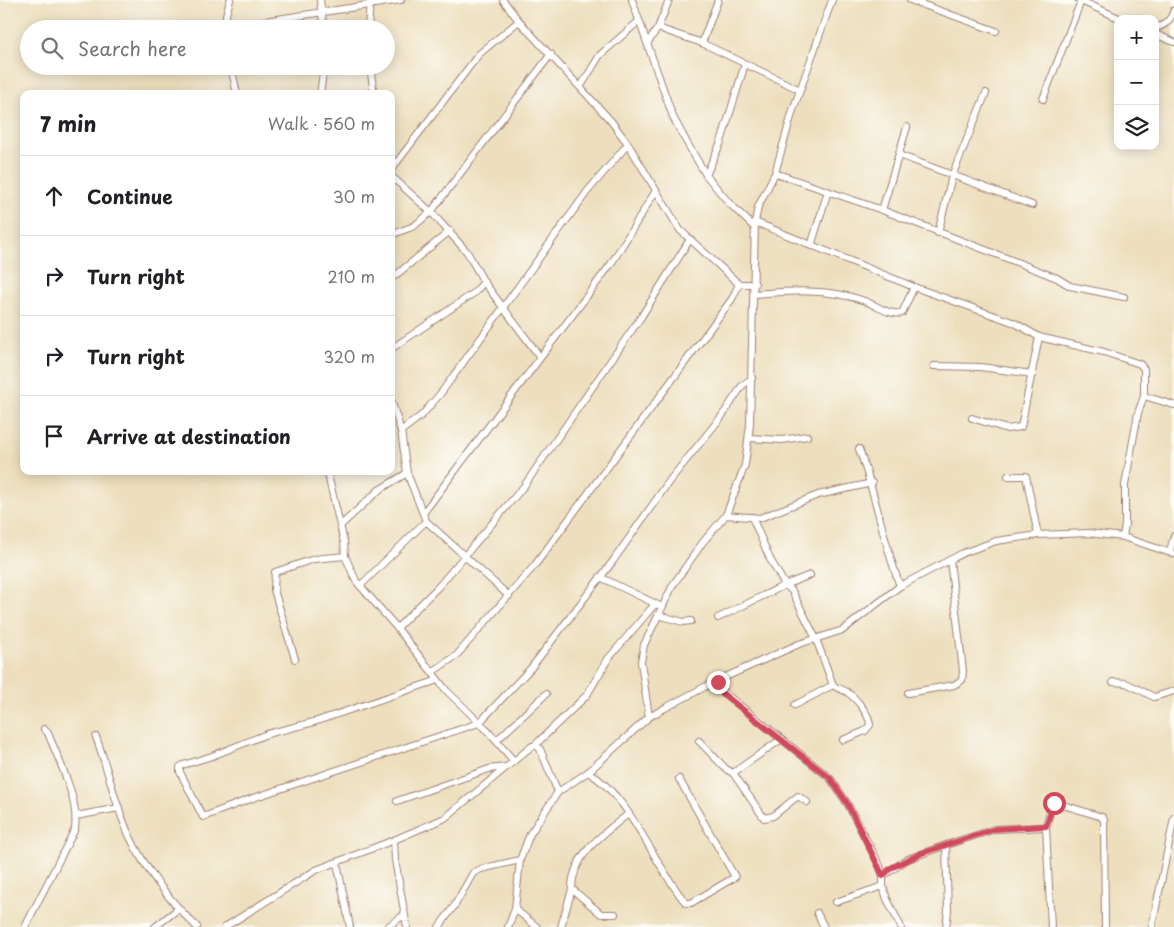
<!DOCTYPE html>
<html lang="en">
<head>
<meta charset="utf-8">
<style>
	body { margin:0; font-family:"Playpen Sans",sans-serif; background:#f2f2f2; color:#202124 }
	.controls { position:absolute; right:15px; top:15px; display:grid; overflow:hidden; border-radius:10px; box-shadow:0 2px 12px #0003 }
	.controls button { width:45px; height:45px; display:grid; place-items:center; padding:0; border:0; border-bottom:1px solid #e0e0e0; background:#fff; color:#202124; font:25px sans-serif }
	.stop { position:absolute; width:15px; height:15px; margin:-11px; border:4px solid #d1495b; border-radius:50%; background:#fff }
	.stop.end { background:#d1495b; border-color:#fff; box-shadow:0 1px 5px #0008 }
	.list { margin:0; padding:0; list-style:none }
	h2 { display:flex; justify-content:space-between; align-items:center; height:65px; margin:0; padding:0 20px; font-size:21px }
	h2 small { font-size:16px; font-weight:400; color:#757577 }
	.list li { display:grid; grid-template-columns:32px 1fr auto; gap:15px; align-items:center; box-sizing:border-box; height:80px; padding:0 20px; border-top:1px solid #e0e0e0 }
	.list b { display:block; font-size:19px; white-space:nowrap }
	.list em { font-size:16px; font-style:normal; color:#757577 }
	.icon { flex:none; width:28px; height:28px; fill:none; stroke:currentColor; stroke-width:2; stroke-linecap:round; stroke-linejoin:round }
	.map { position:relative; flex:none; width:1174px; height:927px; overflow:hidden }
	.search { position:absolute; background:#fff; box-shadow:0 2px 12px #0003; left:20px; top:20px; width:375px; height:55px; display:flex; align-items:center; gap:12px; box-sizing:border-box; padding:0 18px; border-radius:28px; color:#757577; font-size:19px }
	.panel { position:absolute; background:#fff; box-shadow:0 2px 12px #0003; left:20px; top:90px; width:375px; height:385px; border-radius:10px }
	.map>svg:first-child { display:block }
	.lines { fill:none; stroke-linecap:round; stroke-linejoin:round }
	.street-casing { stroke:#9c7f74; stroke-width:8 }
	.street { stroke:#fff; stroke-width:6 }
	.route { stroke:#d1495b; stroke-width:6 }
</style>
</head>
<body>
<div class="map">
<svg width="1174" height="927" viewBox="0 0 1174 927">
	<rect width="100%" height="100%" fill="#fdfcf7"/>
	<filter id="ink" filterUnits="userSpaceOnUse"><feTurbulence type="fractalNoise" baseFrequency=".02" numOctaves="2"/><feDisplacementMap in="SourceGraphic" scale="10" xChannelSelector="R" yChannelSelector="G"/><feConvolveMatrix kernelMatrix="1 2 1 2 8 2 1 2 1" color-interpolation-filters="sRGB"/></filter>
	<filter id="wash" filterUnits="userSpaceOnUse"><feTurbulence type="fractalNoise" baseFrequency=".0096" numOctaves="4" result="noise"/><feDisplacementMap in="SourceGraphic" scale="20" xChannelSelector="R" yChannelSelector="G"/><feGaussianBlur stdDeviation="1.12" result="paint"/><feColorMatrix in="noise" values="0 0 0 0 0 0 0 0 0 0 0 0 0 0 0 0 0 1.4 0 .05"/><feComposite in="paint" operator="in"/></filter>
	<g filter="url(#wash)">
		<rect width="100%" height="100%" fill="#eddfbd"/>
	</g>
	<g filter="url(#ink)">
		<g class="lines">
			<defs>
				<g id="street">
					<polyline points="320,0 324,29"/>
					<polyline points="503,0 519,21 611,121 628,144 680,230 739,284"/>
					<polyline points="632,0 673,117 687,143 706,175 728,202 754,227"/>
					<polyline points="910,0 996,31"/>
					<polyline points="1079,0 1121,19"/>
					<polyline points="226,27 401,0"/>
					<polyline points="658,28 702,43 800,90"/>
					<path d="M1155 28C1165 26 1171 20 1174 10"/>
					<polyline points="226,29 226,15 230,0"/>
					<polyline points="368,29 370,0"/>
					<polyline points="1155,34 1174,42"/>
					<polyline points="648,42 658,28 669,0"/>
					<polyline points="702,43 718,0"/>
					<polyline points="231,66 237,94"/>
					<polyline points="370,66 374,94"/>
					<polyline points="581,86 600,55 639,21"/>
					<polyline points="320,94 324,66"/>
					<polyline points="1043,99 1081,1"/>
					<polyline points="899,155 1032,205"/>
					<polyline points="391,170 479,54 519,21"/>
					<polyline points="775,173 882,210 1014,261 1057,278 1070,286 1124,297"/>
					<polyline points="706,175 721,142 745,64"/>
					<polyline points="391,176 431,212 467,252 484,282 540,357"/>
					<polyline points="882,210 907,127"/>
					<polyline points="755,222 914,287 1015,323 1039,337 1104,352 1140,364 1144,369 1144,396 1138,413 1125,485 1125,524 1123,537"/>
					<polyline points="938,233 952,176 986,93"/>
					<polyline points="391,235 414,226 431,212 551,54"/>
					<polyline points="811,246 828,191"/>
					<polyline points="391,279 450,231"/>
					<polyline points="739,284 755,284"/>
					<path d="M754 294C791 291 826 288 862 300 875 304 889 316 902 313L914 287"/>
					<polyline points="391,349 474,293 484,282"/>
					<polyline points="934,366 980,367 1033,374"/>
					<polyline points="1144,396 1174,405"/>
					<polyline points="391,400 401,431 407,473 426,521 509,596"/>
					<polyline points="972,418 1007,429 1021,427 1039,337"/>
					<polyline points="401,431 422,415 441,393 587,192 628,144"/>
					<polyline points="749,438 782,440 807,436"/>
					<path d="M859 449C876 495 883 541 900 586"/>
					<polyline points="327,471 344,542 345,556 356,581 397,628 446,690 484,727 514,761"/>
					<polyline points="1008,476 1026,476 1038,535"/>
					<polyline points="424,512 611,264 655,192"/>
					<polyline points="726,515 760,518 818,495 872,483"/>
					<polyline points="752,517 770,559 785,585 810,575"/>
					<polyline points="340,526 379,490 407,473"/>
					<polyline points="1170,551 1174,536"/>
					<polyline points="600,577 658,605"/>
					<polyline points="360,586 426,521"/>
					<polyline points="658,615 683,622 691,621"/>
					<path d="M718 618 785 585 792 591 816 639 833 685C837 689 843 689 847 692 856 698 870 715 870 725L865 731 843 740"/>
					<polyline points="397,628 439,586 524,486 641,317 689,241"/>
					<polyline points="295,659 274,590 275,572 314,559 345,556"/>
					<polyline points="432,672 456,656 535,565 732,299 739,284"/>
					<polyline points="438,680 314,722 267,734 212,756 183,765 180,767 180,772 203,817 253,798 479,723 531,668 613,561 670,480 722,416 742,386 752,378"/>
					<polyline points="1113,682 1126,683 1154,697 1174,691"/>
					<polyline points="712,683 830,778 847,803 880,866 883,876 883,886"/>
					<polyline points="908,693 954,685 962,680 963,671 950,560"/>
					<polyline points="795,705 833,685"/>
					<polyline points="649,717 641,662 644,645 673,585 703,542 726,515 745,465 750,424 755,222 758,207 775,173 793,110 832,0"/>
					<path d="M96 737C108 769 115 804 129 835 145 869 170 901 197 927"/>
					<polyline points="497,740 546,694"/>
					<polyline points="699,741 726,769 733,773 780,740"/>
					<polyline points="534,746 587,695 608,659 655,604"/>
					<path d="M588 772C633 799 652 863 686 903H691L735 877 679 779"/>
					<polyline points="733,773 764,818 773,816 798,796 807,802"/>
					<polyline points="397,801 489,769 506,767"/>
					<polyline points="76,816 119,808"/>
					<polyline points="337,863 350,927"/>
					<polyline points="883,876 908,859 946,845"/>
					<path d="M572 889C572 854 604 834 628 814"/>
					<polyline points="836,902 883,886 887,899 901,927"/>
					<polyline points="515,909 537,927"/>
					<polyline points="817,913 824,927"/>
					<path d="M25 927 75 829C79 798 59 762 48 733L44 729"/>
					<polyline points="155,927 178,909"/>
					<polyline points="225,927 316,870 394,840"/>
					<polyline points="387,927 404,915"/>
					<polyline points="407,927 395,860 394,840 445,818 532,746 537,746 540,749 558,792"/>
					<polyline points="439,927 455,905 473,873 481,869 520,860"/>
					<polyline points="508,927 515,909 520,860 530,834 558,792 588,772 649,717 665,708 712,683 799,644 843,630 900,586 963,553 996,541 1038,535 1089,533 1123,537 1174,554"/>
					<polyline points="561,927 572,889 601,914 615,914"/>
					<polyline points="946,927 948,911 946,845 995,829 1046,827"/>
					<polyline points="1051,927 1046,827 1052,803 1057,803 1102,817 1104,820 1105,927"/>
					<polyline points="1152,927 1174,818"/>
				</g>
			</defs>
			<use href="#street" class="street-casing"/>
			<use href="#street" class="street"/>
		</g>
	</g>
	<g class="lines" filter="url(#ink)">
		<polyline class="route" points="718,682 712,683 718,690 830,778 847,803 883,876 891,868 922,853 995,829 1046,826 1054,803"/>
	</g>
</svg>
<div class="controls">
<button>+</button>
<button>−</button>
<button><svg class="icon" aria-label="layers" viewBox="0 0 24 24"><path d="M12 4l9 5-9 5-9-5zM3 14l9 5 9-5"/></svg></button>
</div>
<div class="stop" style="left:1054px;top:803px"></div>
<div class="stop end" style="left:718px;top:682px"></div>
<div class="search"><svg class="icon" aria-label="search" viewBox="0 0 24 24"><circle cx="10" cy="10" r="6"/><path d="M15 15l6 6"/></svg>Search here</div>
<section class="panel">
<h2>7 min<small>Walk · 560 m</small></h2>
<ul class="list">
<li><svg class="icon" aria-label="ahead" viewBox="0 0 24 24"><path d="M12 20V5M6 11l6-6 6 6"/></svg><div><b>Continue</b></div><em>30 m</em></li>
<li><svg class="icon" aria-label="right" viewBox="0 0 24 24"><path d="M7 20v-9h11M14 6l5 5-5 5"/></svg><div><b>Turn right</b></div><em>210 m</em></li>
<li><svg class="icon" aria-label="right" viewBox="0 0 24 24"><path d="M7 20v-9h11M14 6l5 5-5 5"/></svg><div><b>Turn right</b></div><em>320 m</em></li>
<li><svg class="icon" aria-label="arrive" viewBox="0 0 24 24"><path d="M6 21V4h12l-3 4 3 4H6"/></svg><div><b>Arrive at destination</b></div></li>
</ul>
</section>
</div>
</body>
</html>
